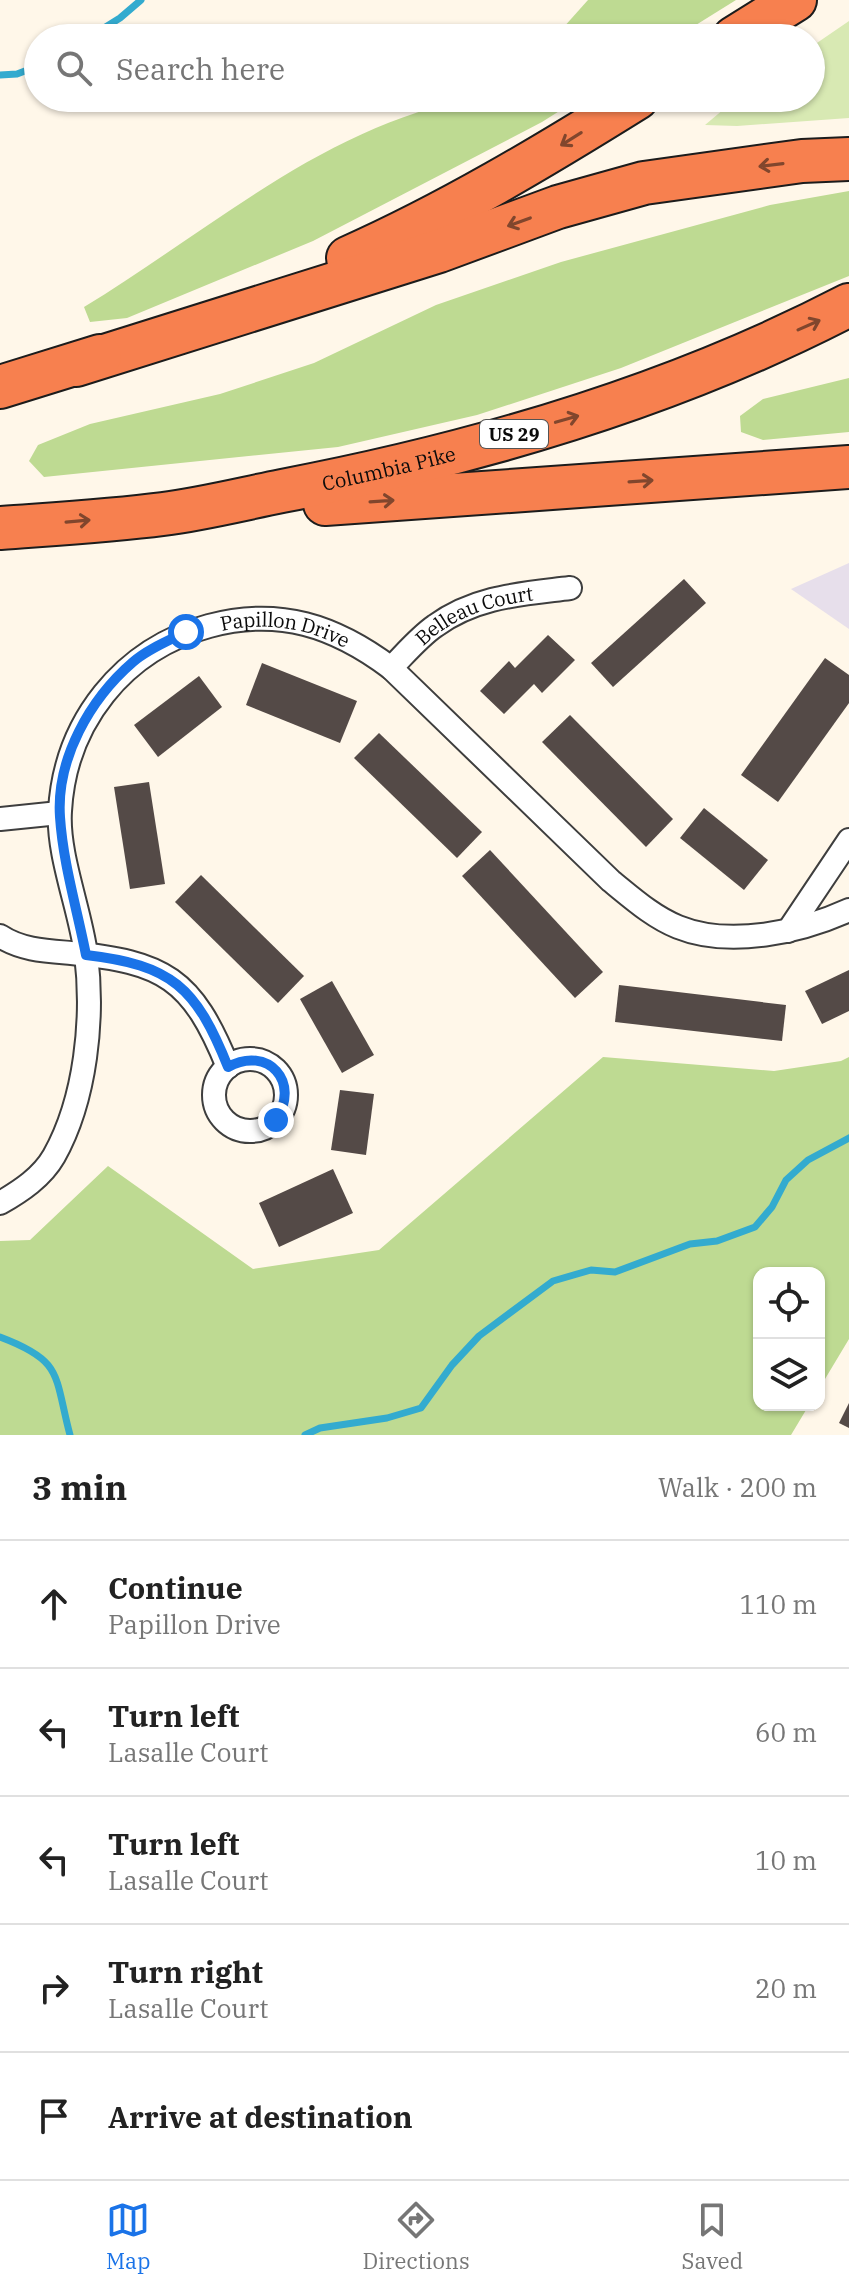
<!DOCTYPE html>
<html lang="en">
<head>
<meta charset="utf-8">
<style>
	body { margin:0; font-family:"IBM Plex Serif",serif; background:#f2f2f2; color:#222 }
	.controls { position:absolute; right:24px; bottom:24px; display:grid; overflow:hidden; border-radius:16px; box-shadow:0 2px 6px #0004 }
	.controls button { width:72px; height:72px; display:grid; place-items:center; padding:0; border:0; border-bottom:2px solid #e0e0e0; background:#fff; color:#222; font:40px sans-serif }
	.stop { position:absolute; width:24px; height:24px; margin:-18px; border:6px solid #1a73e8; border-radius:50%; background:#fff }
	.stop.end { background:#1a73e8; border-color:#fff; box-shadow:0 2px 8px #0008 }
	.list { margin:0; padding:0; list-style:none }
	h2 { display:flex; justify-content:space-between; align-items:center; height:104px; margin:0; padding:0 32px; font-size:34px }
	h2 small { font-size:26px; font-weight:400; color:#767676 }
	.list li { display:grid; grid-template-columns:52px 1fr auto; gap:24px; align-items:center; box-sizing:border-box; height:128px; padding:0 32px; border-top:2px solid #e0e0e0 }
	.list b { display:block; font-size:30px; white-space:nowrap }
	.list p { margin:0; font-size:26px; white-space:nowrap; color:#767676 }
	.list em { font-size:26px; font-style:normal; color:#767676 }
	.icon { flex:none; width:44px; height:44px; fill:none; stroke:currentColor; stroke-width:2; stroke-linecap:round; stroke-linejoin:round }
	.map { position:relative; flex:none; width:849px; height:1435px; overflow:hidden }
	.search { position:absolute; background:#fff; box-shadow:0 2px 6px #0004; left:24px; right:24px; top:24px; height:88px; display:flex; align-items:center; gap:20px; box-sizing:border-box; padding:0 28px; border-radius:44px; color:#767676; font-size:30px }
	.sheet { height:744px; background:#fff }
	nav { display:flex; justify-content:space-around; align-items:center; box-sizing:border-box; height:112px; border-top:2px solid #e0e0e0; background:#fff; font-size:22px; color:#767676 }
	nav a { display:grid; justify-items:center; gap:4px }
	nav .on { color:#1a73e8 }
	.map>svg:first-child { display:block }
	.industrial { fill:#e7dfeb }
	.green { fill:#d8e9b3 }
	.forest { fill:#beda92 }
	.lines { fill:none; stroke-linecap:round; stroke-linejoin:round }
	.stream { stroke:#33abcf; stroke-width:7 }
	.building { fill:#544a47 }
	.minor-casing { stroke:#3e3e3e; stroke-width:26 }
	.motorway-casing { stroke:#1c1c1c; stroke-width:46 }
	.minor { stroke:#fff; stroke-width:22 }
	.motorway { stroke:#f7804f; stroke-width:42 }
	.oneway { stroke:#81462d }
	.route { stroke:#1a73e8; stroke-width:10 }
	.labels { text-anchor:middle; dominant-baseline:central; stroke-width:8; stroke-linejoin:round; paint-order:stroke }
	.shield { fill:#fff; stroke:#545454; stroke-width:2 }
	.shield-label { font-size:18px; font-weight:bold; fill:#0b0b0b }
	.street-label { font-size:20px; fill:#0b0b0b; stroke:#fff }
</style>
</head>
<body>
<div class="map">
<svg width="849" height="1435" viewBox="0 0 849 1435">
	<rect width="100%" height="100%" fill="#fff7e9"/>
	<polygon class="industrial" points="849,563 849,629 791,589"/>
	<polygon class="green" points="849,21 849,118 737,126 705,125 737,98 811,98 811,47"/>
	<g class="forest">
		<polygon points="588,0 736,0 675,38 554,38"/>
		<path d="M477 98H580L542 122 313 241 127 318 90 322 84 307C208 232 329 122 477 98Z"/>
		<polygon points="849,191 849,276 621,368 477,415 338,447 44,477 29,461 38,445 90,424 220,394 314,363 436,305 561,262 770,205"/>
		<polygon points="849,378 849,432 763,440 741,432 740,416 763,399"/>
		<polygon points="603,1057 774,1071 841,1061 849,1057 849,1339 819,1389 819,1273 759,1273 759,1405 809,1405 791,1435 0,1435 0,1241 30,1240 108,1166 253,1269 379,1250"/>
	</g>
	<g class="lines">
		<g class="stream">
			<polyline points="88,38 120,18 141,0"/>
			<polyline points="0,75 17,74 38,66"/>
			<path d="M0 1337C64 1361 54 1375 70 1435"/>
			<polyline points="305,1435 320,1428 387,1418 421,1408 452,1365 479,1336 553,1281 591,1270 615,1272 690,1244 717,1241 755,1227 772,1207 786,1180 808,1160 849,1138"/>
		</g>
	</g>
	<g class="building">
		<polygon points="684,579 706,603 613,687 591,663"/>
		<polygon points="548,635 575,660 542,693 534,684 504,714 480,691 509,661 515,668"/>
		<polygon points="825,658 849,675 849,703 778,802 741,775"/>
		<polygon points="262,663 357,701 340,743 246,705"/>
		<polygon points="199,676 222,707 158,757 134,725"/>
		<polygon points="570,715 673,819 646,847 542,742"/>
		<polygon points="379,733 482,832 457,858 354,758"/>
		<polygon points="149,782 165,884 130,889 114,787"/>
		<polygon points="704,808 768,860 744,890 680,838"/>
		<polygon points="490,850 603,972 575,998 462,876"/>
		<polygon points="201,875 304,976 278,1003 175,902"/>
		<polygon points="849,970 849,1011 822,1024 805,991"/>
		<polygon points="332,981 374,1055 342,1073 300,999"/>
		<polygon points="619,985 786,1005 782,1041 615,1022"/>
		<polygon points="340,1090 374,1094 366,1155 331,1150"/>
		<polygon points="333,1169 353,1213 279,1247 259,1203"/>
		<polygon points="849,1403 849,1428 839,1423"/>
	</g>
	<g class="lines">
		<defs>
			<g id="minor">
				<path id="s1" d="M391 668C405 654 419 637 435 626 476 596 522 594 570 588"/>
				<polyline points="0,819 59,813"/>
				<polyline points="788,931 849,840"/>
				<path d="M0 936C21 950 46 951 71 953 164 962 192 978 228 1067"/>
				<circle cx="250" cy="1095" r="36"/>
				<path id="s2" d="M0 1203C21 1191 42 1177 54 1156 86 1099 94 1018 86 954 80 909 57 854 60 811 65 722 123 649 209 626 279 607 335 626 391 668L611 881C632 898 653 917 678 927 730 948 801 932 849 910"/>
			</g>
			<g id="motorway">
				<polyline points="734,38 795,0"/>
				<path d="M348 258C449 213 544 156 637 98"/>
				<polyline points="76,365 439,251 558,207 644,183 802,161 849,159"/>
				<polyline points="0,387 100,356"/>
				<polyline points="325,504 849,467"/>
				<path id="s3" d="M0 528C54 524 109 521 163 514 202 509 242 499 282 491 476 454 672 397 849 305"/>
			</g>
		</defs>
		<use href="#minor" class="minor-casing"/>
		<use href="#motorway" class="motorway-casing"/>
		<use href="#minor" class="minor"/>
		<use href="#motorway" class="motorway"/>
	</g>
	<defs><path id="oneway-shaft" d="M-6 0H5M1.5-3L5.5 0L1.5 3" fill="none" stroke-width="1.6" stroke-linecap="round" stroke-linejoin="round" transform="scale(2)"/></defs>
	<g class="oneway">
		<use href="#oneway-shaft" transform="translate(571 139) rotate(148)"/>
		<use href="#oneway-shaft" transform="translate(771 165) rotate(173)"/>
		<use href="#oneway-shaft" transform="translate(519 222) rotate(160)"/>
		<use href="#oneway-shaft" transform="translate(809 325) rotate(-24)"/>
		<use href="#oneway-shaft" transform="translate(567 419) rotate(-16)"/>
		<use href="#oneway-shaft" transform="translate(641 481) rotate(-4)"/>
		<use href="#oneway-shaft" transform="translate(382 501) rotate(-4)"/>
		<use href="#oneway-shaft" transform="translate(78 521) rotate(-5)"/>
	</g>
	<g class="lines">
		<path class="route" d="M186 632C168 641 148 649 133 662 90 699 56 759 60 817 63 863 77 909 86 955 172 965 196 987 228 1067 268 1045 301 1082 276 1120"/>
	</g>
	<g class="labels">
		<rect class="shield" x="480" y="420" width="68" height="28" rx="6"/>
		<g class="shield-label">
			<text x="514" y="434">US 29</text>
		</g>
		<g class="street-label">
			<text stroke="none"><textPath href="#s3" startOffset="394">Columbia Pike</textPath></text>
			<text stroke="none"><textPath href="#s1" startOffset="102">Belleau Court</textPath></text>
			<text stroke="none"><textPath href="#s2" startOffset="758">Papillon Drive</textPath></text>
		</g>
	</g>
</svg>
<div class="controls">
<button><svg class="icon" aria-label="locate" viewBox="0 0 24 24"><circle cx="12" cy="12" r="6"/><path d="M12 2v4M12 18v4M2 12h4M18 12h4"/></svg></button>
<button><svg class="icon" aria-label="layers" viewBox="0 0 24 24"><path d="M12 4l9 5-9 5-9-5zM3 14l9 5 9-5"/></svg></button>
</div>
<div class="stop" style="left:186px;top:632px"></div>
<div class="stop end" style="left:276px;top:1120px"></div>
<div class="search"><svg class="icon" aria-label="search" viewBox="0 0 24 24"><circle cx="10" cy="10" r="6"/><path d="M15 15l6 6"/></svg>Search here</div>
</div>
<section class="sheet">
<h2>3 min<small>Walk · 200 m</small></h2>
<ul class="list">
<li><svg class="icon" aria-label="ahead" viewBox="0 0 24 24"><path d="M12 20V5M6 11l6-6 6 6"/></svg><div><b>Continue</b><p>Papillon Drive</p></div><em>110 m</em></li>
<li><svg class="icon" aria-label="left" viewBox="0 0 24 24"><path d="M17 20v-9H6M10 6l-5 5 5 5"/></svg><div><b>Turn left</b><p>Lasalle Court</p></div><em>60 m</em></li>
<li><svg class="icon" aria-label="left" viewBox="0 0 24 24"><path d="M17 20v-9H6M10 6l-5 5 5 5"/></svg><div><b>Turn left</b><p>Lasalle Court</p></div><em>10 m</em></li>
<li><svg class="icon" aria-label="right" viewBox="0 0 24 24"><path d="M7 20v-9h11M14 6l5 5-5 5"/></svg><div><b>Turn right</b><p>Lasalle Court</p></div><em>20 m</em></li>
<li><svg class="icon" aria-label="arrive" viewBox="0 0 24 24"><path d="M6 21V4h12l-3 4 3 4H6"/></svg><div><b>Arrive at destination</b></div></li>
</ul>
</section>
<nav>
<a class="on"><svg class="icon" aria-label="map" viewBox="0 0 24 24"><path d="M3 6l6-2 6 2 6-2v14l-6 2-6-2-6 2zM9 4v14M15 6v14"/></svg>Map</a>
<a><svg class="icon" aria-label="directions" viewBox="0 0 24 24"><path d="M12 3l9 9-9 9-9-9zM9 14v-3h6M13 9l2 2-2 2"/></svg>Directions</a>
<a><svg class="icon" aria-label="saved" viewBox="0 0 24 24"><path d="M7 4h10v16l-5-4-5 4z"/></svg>Saved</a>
</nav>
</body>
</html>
